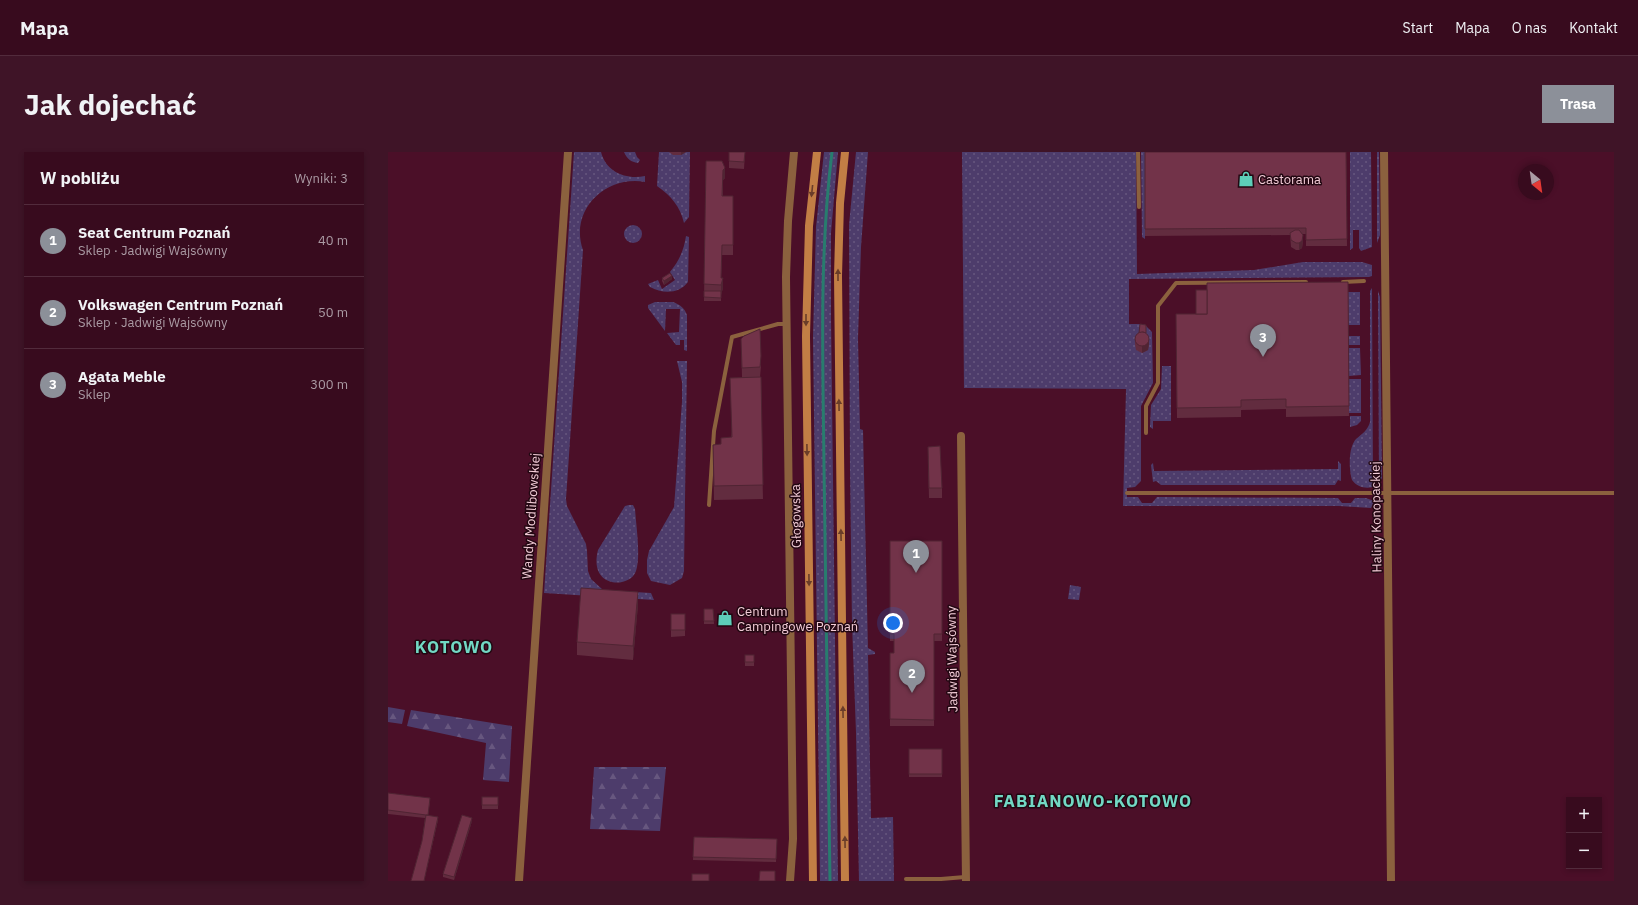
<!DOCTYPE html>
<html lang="pl">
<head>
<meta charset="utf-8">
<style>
	body { margin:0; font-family:"IBM Plex Sans",sans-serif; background:#3f1427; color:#f1f3f6 }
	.controls { position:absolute; right:12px; bottom:12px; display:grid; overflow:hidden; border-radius:0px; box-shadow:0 2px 6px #0003 }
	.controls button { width:36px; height:36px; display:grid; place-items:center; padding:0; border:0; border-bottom:1px solid #522b3c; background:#380b1e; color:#f1f3f6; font:20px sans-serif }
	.compass { position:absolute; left:1130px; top:12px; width:36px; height:36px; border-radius:50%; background:#380b1e; box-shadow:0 2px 6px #0003; rotate:151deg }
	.you { position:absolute; left:505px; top:471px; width:14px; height:14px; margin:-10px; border:3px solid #fff; border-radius:50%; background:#1a73e8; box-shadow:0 0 0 6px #1a73e833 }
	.badge { display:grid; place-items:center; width:26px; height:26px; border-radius:50%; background:#8c9099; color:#fff; font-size:13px; font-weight:700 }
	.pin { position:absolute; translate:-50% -33px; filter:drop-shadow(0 1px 2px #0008) }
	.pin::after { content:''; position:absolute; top:21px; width:14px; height:12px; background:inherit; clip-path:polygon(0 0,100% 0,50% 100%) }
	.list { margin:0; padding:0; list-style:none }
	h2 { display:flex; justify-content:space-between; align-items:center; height:52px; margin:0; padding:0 16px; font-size:17px }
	h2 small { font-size:13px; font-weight:400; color:#ab9ba4 }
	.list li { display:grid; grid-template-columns:26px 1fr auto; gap:12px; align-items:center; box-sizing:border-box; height:72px; padding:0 16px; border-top:1px solid #522b3c }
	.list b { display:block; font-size:15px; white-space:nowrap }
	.list p { margin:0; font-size:13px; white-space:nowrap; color:#ab9ba4 }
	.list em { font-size:13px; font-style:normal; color:#ab9ba4 }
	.map { position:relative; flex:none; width:1226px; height:729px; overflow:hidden; border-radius:0px }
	header { display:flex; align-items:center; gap:24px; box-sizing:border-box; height:56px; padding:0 20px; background:#380b1e; border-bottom:1px solid #522b3c }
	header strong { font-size:19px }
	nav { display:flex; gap:22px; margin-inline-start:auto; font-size:14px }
	.intro { display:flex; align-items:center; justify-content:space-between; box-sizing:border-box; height:96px; padding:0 24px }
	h1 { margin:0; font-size:28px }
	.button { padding:10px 18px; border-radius:0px; background:#8c9099; color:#fff; font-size:14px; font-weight:700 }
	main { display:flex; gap:24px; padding:0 24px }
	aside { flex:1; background:#380b1e; border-radius:0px; box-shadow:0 2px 6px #0003 }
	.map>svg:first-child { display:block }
	.grass { fill:url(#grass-dots) }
	.forest { fill:url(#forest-firs) }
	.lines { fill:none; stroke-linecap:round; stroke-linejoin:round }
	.stream { stroke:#287c6e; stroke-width:3 }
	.service { stroke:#8b613e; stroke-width:4 }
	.minor { stroke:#8b613e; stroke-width:8 }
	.tertiary { stroke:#8b613e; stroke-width:8 }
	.secondary { stroke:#c27e45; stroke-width:8 }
	.wall { fill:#622c3f }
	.shaded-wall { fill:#502433 }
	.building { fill:#723349; stroke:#502433 }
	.oneway { fill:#6a3d29 }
	.labels { text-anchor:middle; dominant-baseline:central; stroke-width:3; stroke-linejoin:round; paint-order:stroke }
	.poi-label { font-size:13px; fill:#f3ccd7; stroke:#220812; text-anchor:start }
	.street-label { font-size:13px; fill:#f3ccd7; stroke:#220812 }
	.district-label { font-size:17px; font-weight:bold; letter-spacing:1px; fill:#72d8c4; stroke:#220812 }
</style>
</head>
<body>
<header>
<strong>Mapa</strong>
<nav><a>Start</a><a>Mapa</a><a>O nas</a><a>Kontakt</a></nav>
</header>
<div class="intro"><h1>Jak dojechać</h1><a class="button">Trasa</a></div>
<main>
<aside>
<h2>W pobliżu<small>Wyniki: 3</small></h2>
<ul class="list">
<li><span class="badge">1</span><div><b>Seat Centrum Poznań</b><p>Sklep · Jadwigi Wajsówny</p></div><em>40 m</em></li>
<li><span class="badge">2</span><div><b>Volkswagen Centrum Poznań</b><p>Sklep · Jadwigi Wajsówny</p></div><em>50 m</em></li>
<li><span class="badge">3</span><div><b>Agata Meble</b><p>Sklep</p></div><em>300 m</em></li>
</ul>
</aside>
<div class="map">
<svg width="1226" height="729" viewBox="0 0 1226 729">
	<defs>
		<pattern id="grass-dots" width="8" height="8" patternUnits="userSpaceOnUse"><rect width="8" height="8" fill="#4d3c6b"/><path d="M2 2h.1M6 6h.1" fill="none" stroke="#67577f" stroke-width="1.8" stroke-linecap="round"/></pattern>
		<pattern id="forest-firs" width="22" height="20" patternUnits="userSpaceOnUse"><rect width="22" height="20" fill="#4d3c6b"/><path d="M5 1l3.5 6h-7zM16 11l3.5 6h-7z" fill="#67577f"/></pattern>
	</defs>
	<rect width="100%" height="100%" fill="#4b0f28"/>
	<g class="grass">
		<path d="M186 0H213C218 20 238 28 257 24V30C217 23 181 59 195 98L178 347 179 354 198 392 199 399 200 419 203 427 215 438 263 441 266 448 156 441Z"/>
		<path d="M236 0H247L249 5 252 8 250 11C243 10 239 7 236 0Z"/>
		<path d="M271 0H302L301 65 296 71C292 54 283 44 269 34Z"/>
		<polygon points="436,0 450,0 443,81 443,166 450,729 432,729 425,185 428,75"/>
		<polygon points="468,0 480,0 473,95 470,186 472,277 475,278 480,496 487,500 487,502 480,503 483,666 505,665 506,729 471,729 468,581 464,472 462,318 461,73"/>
		<polygon points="574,0 748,0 749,122 866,118 915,110 974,110 984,113 984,124 981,125 741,127 741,172 756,172 764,180 765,231 753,254 753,329 747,335 739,336 739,345 750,345 754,351 764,351 769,345 950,346 954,351 963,351 967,346 978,346 986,349 983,356 951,354 735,354 738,237 576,236"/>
		<polygon points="753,0 757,0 757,87 754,85"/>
		<polygon points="962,0 983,0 984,95 973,99 971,96 971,78 965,78 965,96 962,98"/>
		<polygon points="989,0 991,0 992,83 989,91"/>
		<circle cx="245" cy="82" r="9"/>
		<path d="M298 84 301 85 300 130C291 142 275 142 262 135L260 132 270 128 274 137 287 128 282 120C291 109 296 98 298 84Z"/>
		<path d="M984 136 985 335C977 337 969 335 964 328 961 317 960 296 968 287 974 282 980 278 982 270V139Z"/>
		<polygon points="990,139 992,145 994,326 991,332"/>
		<rect x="960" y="140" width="12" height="33"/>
		<path d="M285 150C292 153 296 155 299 163V199L296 198V188H292V193H288L279 181 291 180 292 157H278L277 179 260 156V153L267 150Z"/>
		<rect x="960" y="184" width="12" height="9"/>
		<polygon points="960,196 972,196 973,223 961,224"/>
		<polygon points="289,209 299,209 296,419 294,426 282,433 263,429 259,421 259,408 261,399 286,355 294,250 294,230"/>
		<polygon points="774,214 783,214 783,269 765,269 765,277 762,275 763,253 773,237"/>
		<rect x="961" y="227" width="12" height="34"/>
		<polygon points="962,264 973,264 973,269 969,273 962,275"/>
		<polygon points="950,309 953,312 953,329 950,328 947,333 773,333 768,329 765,330 763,313 765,311 766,319 950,317"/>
		<path d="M241 353H245L247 357C248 373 253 404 248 419 242 437 200 437 210 398L237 354Z"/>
		<polygon points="682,433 693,435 691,448 680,447"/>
	</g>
	<g class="forest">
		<polygon points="0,555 17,558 14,572 0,570"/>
		<polygon points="23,558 124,574 121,630 95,628 98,591 19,574"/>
		<polygon points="206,615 278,615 272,679 202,677"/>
	</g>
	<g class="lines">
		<path class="stream" d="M442 729C440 591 438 453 436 315 435 210 431 104 444 0"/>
		<g class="service">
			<polyline points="750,0 751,55"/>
			<polyline points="955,130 976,129"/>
			<polyline points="758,281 758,254 770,231 770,154 788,131 918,130"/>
			<polyline points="739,341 1226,341"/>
			<polyline points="321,353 326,279 344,185 390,172 398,172"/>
			<polyline points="518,727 553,727 577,725"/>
		</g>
		<g class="minor">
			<polyline points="573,284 578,729"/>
			<polyline points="402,729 405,687 398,125 400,69 406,0"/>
		</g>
		<g class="tertiary">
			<polyline points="996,0 1003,729"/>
			<polyline points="131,729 180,0"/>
		</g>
		<g class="secondary">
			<polyline points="457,0 452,51 450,124 457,729"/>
			<polyline points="425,729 418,184 421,74 429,0"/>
		</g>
	</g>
	<g class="wall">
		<polygon points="281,0 298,0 293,3 285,3"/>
		<polygon points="357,0 356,17 341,16 341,9"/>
		<polygon points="757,0 958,0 959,94 918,94 918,82 915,82 915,89 914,96 911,98 908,98 903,95 902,83 757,84"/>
		<polygon points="318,9 337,26 335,28 335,44 345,44 345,103 334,103 333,126 335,136 333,143 333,149 316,149"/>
		<polygon points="274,126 284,127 276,133 274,129"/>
		<polygon points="960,130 961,264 898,265 898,257 853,258 853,265 789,266 788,162 808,162 819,138"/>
		<polygon points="758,182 761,192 760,198 754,201 748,198 747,192 747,185"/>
		<polygon points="353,187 373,214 372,225 375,347 326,348 325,293 333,292 343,285 354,225"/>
		<polygon points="540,305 554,336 554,346 541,346"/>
		<polygon points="502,389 554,389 554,489 546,489 546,574 502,574 502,501 506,501 506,489 502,489"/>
		<polygon points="250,453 245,508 189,503 189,490"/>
		<polygon points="316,457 325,457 326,472 316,472"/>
		<polygon points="283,462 297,462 297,484 283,485"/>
		<rect x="357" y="503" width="9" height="11"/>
		<rect x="521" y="597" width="33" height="28"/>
		<polygon points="0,644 42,649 40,663 50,668 36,729 23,729 34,689 37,666 0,662"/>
		<rect x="94" y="645" width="16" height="12"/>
		<polygon points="84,669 66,728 55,725 55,722"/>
		<polygon points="306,685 389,687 388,710 305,708"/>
	</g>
	<g class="shaded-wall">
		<polygon points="293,0 298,0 293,3"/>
		<polygon points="337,16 337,26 335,28 335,18"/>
		<polygon points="915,83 915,89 914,96 911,98 911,91"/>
		<polygon points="284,124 284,127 276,133 276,129"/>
		<polygon points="335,126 335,136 333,143 333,133"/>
		<polygon points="761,186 761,192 760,198 754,201 754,194"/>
		<polygon points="250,440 250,453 245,508 245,494"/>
		<polygon points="50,665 50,668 36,729"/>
		<polygon points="84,666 84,669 66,728 66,725"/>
	</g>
	<g class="building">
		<polygon points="341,0 357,0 356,10 341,9"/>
		<polygon points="757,0 958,0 959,87 918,88 918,76 757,77"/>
		<polygon points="318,9 334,9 337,16 335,18 334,44 345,44 345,93 334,93 333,126 335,126 333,133 316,132"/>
		<polygon points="907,78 911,78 915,83 914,89 911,91 908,91 903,88 902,81"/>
		<polygon points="282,121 284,124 276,129 274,126"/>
		<polygon points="960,130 961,254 898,255 898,247 853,248 853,255 789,256 788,162 819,162 819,131"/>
		<rect x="808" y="138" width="11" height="24"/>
		<polygon points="316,139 333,139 333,146 316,145"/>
		<polygon points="752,172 758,173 758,181 755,180 751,181"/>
		<polygon points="372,177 373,204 372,215 354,216 353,187 356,184"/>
		<circle cx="754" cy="187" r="7"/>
		<polygon points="373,225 375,333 326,334 325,293 333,292 333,286 344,285 342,226"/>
		<polygon points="552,294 554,336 541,336 540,295"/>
		<polygon points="502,389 554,389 554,482 546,482 546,568 502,567 502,501 506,501 506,482 502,482"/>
		<polygon points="193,436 250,440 245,494 189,490"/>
		<polygon points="316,457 325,457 326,469 316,469"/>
		<rect x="283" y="462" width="14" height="16"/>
		<rect x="357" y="503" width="9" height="7"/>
		<rect x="521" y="597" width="33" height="25"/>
		<polygon points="0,641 42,646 40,663 38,663 50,665 36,729 23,729 34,689 38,663 0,658"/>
		<rect x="94" y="645" width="16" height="8"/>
		<polygon points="74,663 84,666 66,725 55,722"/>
		<polygon points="306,685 389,687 388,707 305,705"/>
		<polygon points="372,719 387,719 387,729 371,729"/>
		<rect x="304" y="722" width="17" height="7"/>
	</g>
	<defs><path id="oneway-solid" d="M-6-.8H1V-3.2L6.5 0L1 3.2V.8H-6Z"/></defs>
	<g class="oneway">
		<use href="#oneway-solid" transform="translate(424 39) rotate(96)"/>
		<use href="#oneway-solid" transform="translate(450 123) rotate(-90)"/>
		<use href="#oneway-solid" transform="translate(418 168) rotate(90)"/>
		<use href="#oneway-solid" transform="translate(451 253) rotate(-91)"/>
		<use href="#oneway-solid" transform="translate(419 298) rotate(89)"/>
		<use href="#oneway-solid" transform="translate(453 383) rotate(-91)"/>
		<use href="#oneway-solid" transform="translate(421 428) rotate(89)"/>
		<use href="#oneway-solid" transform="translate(455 560) rotate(-91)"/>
		<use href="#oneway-solid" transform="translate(457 690) rotate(-91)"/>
	</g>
	<defs>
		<symbol id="shop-bare" viewBox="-9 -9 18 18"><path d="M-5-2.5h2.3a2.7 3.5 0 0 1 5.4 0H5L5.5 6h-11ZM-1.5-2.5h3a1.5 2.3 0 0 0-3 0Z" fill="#5dceb9" stroke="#220812" stroke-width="2.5" paint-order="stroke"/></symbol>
	</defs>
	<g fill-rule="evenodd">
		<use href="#shop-bare" x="847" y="16" width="22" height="22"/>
		<use href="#shop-bare" x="326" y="455" width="22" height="22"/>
	</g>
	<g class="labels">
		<g class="poi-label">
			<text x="870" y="27">Castorama</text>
			<text x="349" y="459">Centrum<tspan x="349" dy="15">Campingowe Poznań</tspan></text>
		</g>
		<g class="street-label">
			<text transform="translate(143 364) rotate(-86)">Wandy Modlibowskiej</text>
			<text transform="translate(408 364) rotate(-91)">Głogowska</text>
			<text transform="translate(988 365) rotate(-91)">Haliny Konopackiej</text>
			<text transform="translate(564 507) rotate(-91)">Jadwigi Wajsówny</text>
		</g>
		<g class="district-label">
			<text x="66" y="495">KOTOWO</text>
			<text x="705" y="649">FABIANOWO-KOTOWO</text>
		</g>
	</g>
</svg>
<div class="controls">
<button>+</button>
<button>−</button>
</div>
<svg class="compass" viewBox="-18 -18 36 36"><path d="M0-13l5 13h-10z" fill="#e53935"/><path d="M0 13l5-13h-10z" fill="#ab9ba4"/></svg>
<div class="you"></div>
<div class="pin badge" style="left:528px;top:421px">1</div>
<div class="pin badge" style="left:524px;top:541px">2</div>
<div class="pin badge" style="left:875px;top:205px">3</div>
</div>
</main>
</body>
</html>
